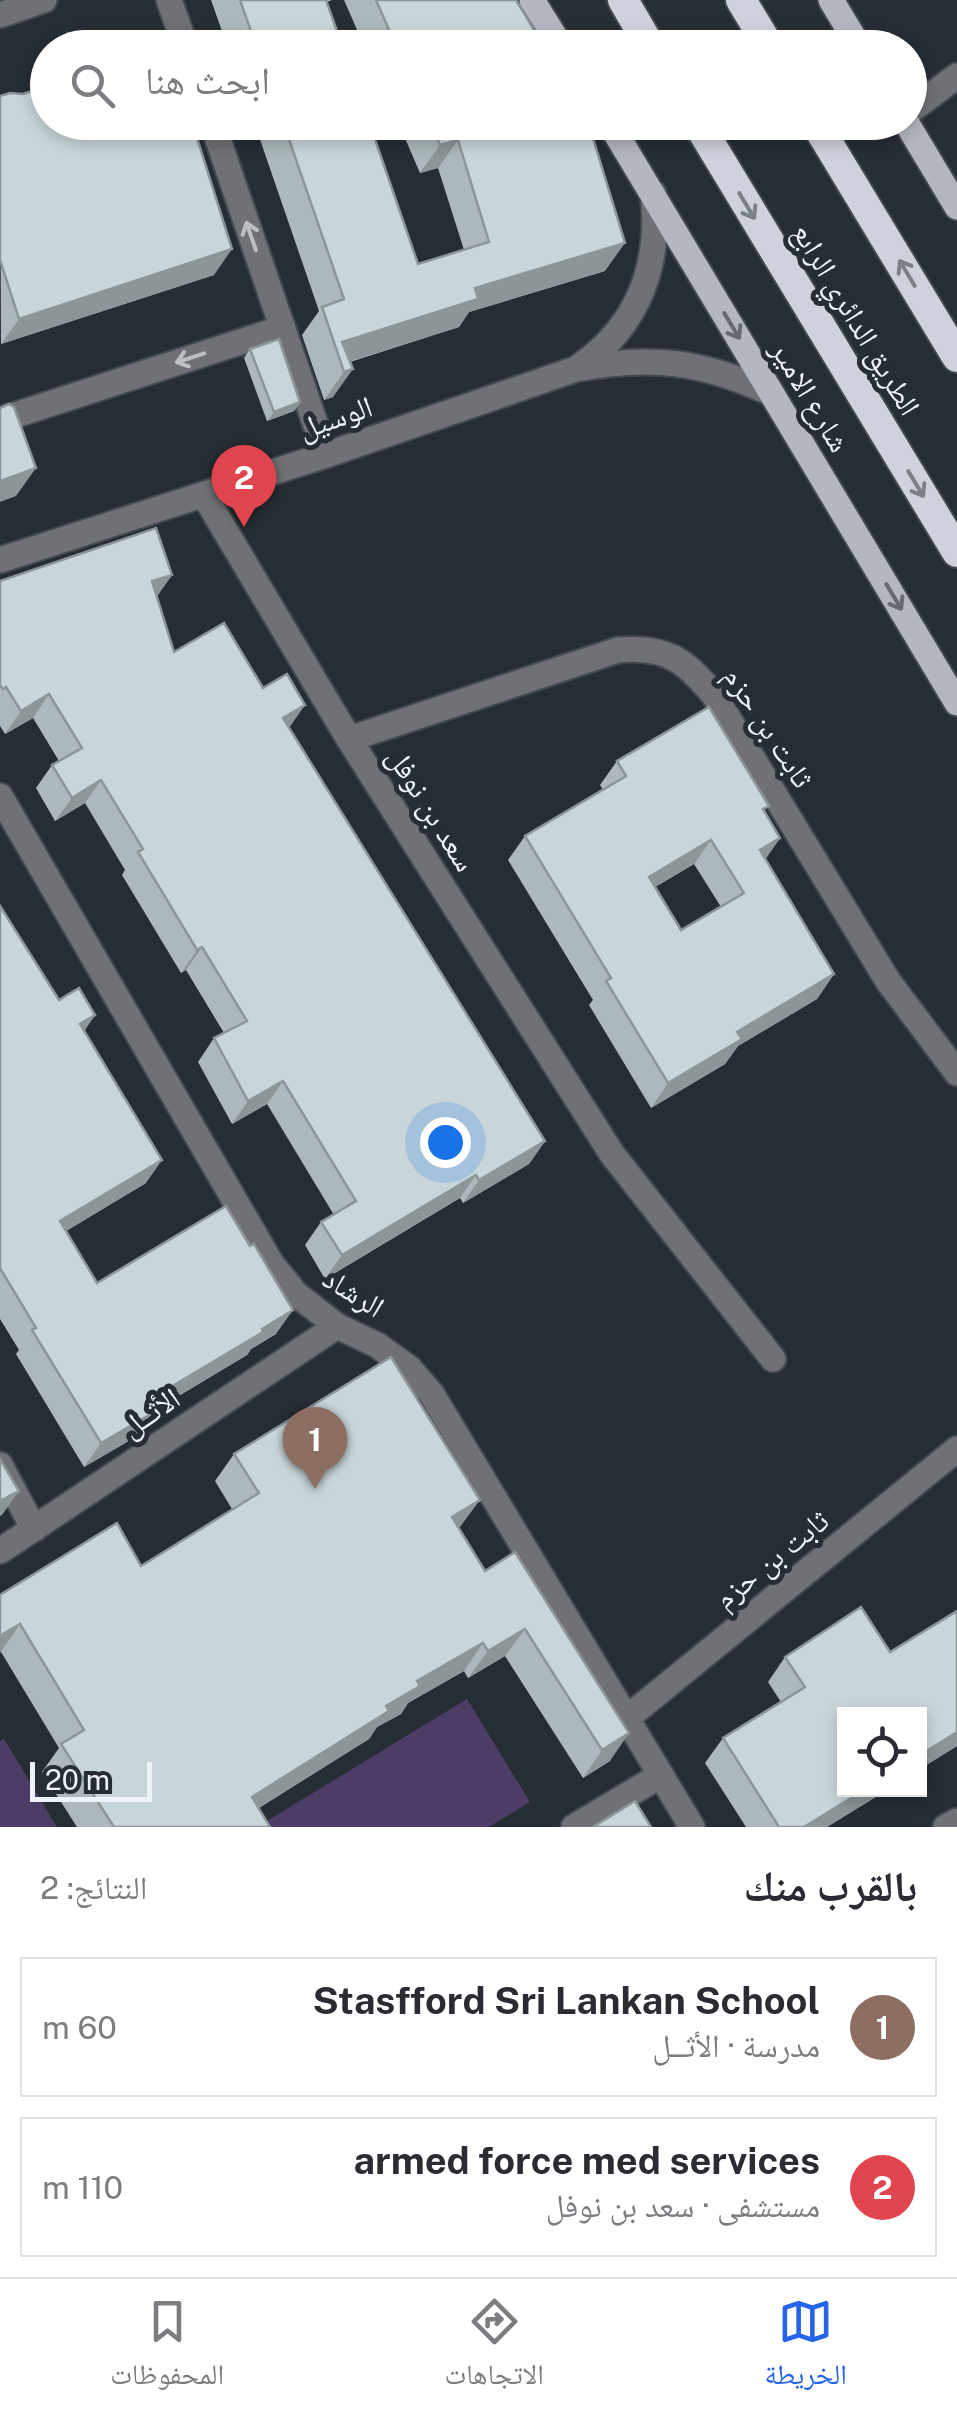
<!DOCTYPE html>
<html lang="ar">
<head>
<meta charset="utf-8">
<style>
	body { margin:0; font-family:"Public Sans","Noto Naskh Arabic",sans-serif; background:#f7f7f7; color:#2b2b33; direction:rtl }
	.controls { position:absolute; right:30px; bottom:30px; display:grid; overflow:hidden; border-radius:0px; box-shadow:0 5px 15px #0003 }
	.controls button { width:90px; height:90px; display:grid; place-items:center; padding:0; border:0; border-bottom:2px solid #e1e1e2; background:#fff; color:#2b2b33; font:50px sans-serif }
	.scale { position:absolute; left:30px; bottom:25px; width:122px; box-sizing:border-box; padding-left:10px; border:5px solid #eef3f7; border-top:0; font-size:28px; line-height:35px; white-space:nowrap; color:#eef3f7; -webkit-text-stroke:8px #262d34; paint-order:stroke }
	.you { position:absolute; left:445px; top:1142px; width:35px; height:35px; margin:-25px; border:8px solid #fff; border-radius:50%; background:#1a73e8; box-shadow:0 0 0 15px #1a73e833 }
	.badge { display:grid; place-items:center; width:65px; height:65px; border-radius:50%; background:#2563eb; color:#fff; font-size:32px; font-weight:700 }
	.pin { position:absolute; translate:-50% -82px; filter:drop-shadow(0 2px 5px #0008) }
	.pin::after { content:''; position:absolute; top:52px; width:35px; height:30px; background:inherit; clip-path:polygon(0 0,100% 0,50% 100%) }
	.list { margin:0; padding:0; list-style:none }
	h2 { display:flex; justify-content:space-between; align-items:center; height:130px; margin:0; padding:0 40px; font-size:42px }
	h2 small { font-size:32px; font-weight:400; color:#7c7c81 }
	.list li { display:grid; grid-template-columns:65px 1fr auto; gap:30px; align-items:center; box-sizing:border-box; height:140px; margin:0 20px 20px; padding:0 20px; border:2px solid #e1e1e2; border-radius:0px }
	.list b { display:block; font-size:38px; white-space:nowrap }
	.list p { margin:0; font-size:32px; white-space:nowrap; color:#7c7c81 }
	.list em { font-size:32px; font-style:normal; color:#7c7c81 }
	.icon { flex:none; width:55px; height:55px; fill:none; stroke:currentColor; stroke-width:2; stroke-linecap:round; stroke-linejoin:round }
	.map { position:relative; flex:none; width:957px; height:1827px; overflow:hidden; direction:ltr }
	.search { position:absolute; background:#fff; box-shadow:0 5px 15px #0003; left:30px; right:30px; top:30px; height:110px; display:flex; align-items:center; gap:25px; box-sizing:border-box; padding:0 35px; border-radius:55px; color:#7c7c81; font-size:38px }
	.sheet { height:450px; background:#fff }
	nav { display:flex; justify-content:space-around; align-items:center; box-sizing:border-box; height:140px; border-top:2px solid #e1e1e2; background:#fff; font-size:28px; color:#7c7c81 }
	nav a { display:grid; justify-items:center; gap:5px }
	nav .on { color:#2563eb }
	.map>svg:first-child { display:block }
	.green { fill:#4c3d66 }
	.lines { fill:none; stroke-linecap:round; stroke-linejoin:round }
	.minor-casing { stroke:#42494f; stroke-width:29 }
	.major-casing { stroke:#42494f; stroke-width:29 }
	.highway-casing { stroke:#42494f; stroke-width:34 }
	.minor { stroke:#707176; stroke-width:25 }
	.major { stroke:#b4b7c0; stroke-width:25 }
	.highway { stroke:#cfd2dd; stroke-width:30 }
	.wall { fill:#acb8bb; fill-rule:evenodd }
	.shaded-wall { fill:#8c9699 }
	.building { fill:#c8d6da; stroke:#8c9699; stroke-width:2.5; fill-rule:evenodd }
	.oneway { stroke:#7a8088 }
	.oneway2 { stroke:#bcbfc3 }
	.oneway3 { stroke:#666b73 }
	.labels { text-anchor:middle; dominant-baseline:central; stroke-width:10; stroke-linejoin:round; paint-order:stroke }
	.street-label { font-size:30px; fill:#eef3f7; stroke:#262d34 }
</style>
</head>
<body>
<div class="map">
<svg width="957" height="1827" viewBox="0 0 957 1827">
	<rect width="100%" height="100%" fill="#262d34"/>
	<g class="green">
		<polygon points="467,1699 530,1802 489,1827 257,1827"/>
		<polygon points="4,1739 57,1827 0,1827 0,1741"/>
	</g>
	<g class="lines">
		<defs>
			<g id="minor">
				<polyline points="169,0 186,48"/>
				<polyline points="0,15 44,0"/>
				<polyline points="910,111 957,76"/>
				<polyline points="212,122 326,455"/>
				<path d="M580 366C639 325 661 264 653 193"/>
				<polyline points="0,420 283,328"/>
				<polyline points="204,495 349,739 612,1154 773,1359"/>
				<path d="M0 560 326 455 576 369C651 355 702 361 771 393"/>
				<path d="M349 739 618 650C666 646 684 659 714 695L888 981 957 1073"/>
				<polyline points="0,796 271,1263 296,1294 337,1326 377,1345 409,1368 431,1393 692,1827"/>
				<polyline points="0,1465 34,1529"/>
				<polyline points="0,1551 337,1326"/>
				<polyline points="627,1718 957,1449"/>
				<polyline points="574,1827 661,1775"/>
				<polyline points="946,1827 957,1821"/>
			</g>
			<g id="major">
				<polyline points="532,0 562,48"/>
				<polyline points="831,0 860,48"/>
				<polyline points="609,122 957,703"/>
				<polyline points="906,122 957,207"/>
			</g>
			<g id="highway">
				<polyline points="623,0 651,48"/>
				<polyline points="741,0 770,48"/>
				<polyline points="697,122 957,552"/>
				<polyline points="815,122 957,357"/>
			</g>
		</defs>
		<use href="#minor" class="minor-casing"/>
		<use href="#major" class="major-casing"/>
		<use href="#highway" class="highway-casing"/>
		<use href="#minor" class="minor"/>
		<use href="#major" class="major"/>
		<use href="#highway" class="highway"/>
	</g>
	<g class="wall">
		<polygon points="211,0 332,0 327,2 343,48 228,48"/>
		<polygon points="344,0 516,0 545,48 365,48"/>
		<polygon points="0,96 214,275 1,344"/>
		<polygon points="254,122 369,122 418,264 464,250 438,168 420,173 398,122 588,122 605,271 469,312 459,327 350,362 333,397 324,400 302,335 319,311"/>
		<polygon points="250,349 300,402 294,411 267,421 244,358"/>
		<polygon points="172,575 156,597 174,652 263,688 545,1141 529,1164 463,1203 460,1198 325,1279 305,1245 321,1222 334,1215 267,1104 232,1124 198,1062 214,1038 224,1033 186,970 181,973 122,875 125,870 85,803 55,821 36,788 52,765 59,761 33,718 5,734 0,726 0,581"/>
		<path d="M617 761 764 812 780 838 765 859 834 974 817 999 738 1046 725 1064 651 1108 589 1005 593 1000 508 860 525 836 603 790 600 785ZM694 864 721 907 681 930 655 887Z"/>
		<polygon points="0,906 59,1000 95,1015 84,1031 146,1183 66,1231 97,1283 276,1334 251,1349 247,1355 162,1406 146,1431 84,1467 16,1354 19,1350 0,1319"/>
		<polygon points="234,1454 460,1527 459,1528 485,1571 515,1552 610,1761 583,1778 505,1656 468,1678 464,1671 408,1703 401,1714 377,1727 369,1739 259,1808 270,1827 77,1827 42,1772 59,1748 1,1652 0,1595 141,1566 232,1509 215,1481"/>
		<polygon points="957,1611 957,1746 920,1769 844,1790 887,1790 827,1827 746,1827 705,1763 723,1738 781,1702 768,1682 785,1657 890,1652"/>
	</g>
	<g class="shaded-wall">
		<polygon points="458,140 438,168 420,173 440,145"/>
		<polygon points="625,243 605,271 469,312 459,327 341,364 342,342 475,288"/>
		<polygon points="232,249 214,275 1,344 19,319"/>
		<polygon points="353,369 333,397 324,400 344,372"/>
		<polygon points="300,402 294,411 267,421 274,412"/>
		<polygon points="36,468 16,496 0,502 0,481"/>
		<polygon points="172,575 156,598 152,581"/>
		<polygon points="49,694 33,718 5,734 21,711"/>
		<polygon points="305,705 289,728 283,718"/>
		<polygon points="101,780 85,803 55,821 72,798"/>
		<polygon points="780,838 763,863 760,850"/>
		<polygon points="711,840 694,864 632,901 649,877"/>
		<polygon points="202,947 186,970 181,973 197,950"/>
		<polygon points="834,974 817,999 738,1046 725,1064 651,1108 668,1083 737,1032"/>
		<polygon points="95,1015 79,1039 80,1024"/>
		<polygon points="283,1081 267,1104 232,1124 248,1101"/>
		<polygon points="545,1141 529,1164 463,1203 479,1180"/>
		<polygon points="162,1160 146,1183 43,1245 60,1221"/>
		<polygon points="476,1175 460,1198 325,1279 342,1255"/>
		<polygon points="293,1310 276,1334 251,1349 247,1355 140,1419 156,1396"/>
		<polygon points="163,1407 146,1431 84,1467 101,1443"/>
		<polygon points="19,1491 2,1515 0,1516 0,1501"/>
		<polygon points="480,1500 460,1527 433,1544 452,1517"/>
		<polygon points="20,1624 0,1653 0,1636"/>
		<polygon points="525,1629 505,1656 468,1678 488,1651"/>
		<polygon points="483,1643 464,1671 408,1703 401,1714 377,1727 369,1739 232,1824 252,1797 386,1706 417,1681"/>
		<polygon points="957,1732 957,1746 920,1769 920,1755"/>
		<polygon points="629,1733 610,1761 583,1778 602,1750"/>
		<polygon points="864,1790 887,1790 827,1827 804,1827"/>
	</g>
	<g class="building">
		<polygon points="240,0 326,0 343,48 257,48"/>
		<polygon points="376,0 516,0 545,48 397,48"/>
		<polygon points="48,86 48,122 192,122 232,249 19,319 0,260 0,96 10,93 23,94"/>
		<polygon points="283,122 369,122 418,264 489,242 458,140 440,145 430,122 588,122 625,243 475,288 478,299 342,342 353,369 344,372 322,307 344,299"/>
		<polygon points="279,339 300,402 274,412 250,349"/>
		<polygon points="9,404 14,407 36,468 0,481 0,408"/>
		<polygon points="156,528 172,575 152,581 174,652 224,623 263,688 287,674 305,705 283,718 545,1141 479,1180 476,1175 342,1255 321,1222 356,1201 283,1081 248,1101 214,1038 247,1021 202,947 197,950 138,852 143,849 101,780 72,798 52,765 82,748 49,694 21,711 6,687 3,689 0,685 0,581"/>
		<path d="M709 707 769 806 763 809 780 838 760 850 834 974 737 1032 742 1039 668 1083 606 981 611 978 525 836 626 776 617 761ZM711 840 744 893 681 930 649 877Z"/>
		<polygon points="0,906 59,1000 79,988 95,1015 80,1024 162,1160 60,1221 97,1283 226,1206 250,1246 254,1244 293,1310 262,1329 263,1332 156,1396 163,1407 101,1443 32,1330 36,1328 0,1268"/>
		<polygon points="391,1357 480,1500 452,1517 485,1571 515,1552 629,1733 602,1750 525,1629 488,1651 483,1643 417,1681 420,1686 386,1706 389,1711 252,1797 270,1827 114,1827 61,1744 84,1730 20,1624 0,1636 0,1595 117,1523 141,1566 259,1493 234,1454"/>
		<polygon points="0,1459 19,1491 0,1501"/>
		<polygon points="861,1607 890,1652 957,1611 957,1732 920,1755 920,1714 844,1714 844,1790 864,1790 804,1827 779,1827 723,1738 805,1687 785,1657"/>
		<polygon points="635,1801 651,1827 593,1827"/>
	</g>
	<defs><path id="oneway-shaft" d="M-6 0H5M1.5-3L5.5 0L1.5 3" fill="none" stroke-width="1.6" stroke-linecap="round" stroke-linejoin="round" transform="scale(2.5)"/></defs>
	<g class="oneway">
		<use href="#oneway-shaft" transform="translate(747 206) rotate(59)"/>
		<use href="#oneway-shaft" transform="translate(907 273) rotate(-121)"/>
		<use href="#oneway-shaft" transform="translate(916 484) rotate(59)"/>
	</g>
	<g class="oneway2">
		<use href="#oneway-shaft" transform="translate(251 236) rotate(-109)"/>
		<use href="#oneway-shaft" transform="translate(190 358) rotate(162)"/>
	</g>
	<g class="oneway3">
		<use href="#oneway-shaft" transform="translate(732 326) rotate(59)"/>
		<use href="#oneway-shaft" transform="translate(894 597) rotate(59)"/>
	</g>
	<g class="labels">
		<g class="street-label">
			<text transform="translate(857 319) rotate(59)">الطريق الدائري الرابع</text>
			<text transform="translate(811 396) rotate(59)">شارع الامير</text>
			<text transform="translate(335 417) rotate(-19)">الوسيل</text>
			<text transform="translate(769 727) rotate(57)">ثابت بن حزم</text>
			<text transform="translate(432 809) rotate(58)">سعد بن نوفل</text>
			<text transform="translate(354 1292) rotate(32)">الرشاد</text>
			<text transform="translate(150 1412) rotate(-34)">الأثــل</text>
			<text transform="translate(771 1559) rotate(-39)">ثابت بن حزم</text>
		</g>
	</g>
</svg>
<div class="controls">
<button><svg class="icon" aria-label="locate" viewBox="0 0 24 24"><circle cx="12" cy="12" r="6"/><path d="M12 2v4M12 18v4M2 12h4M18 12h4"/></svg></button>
</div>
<div class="scale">20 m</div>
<div class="you"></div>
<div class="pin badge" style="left:315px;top:1489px;background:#8d6e63">1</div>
<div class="pin badge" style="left:244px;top:527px;background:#e0444e">2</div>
<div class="search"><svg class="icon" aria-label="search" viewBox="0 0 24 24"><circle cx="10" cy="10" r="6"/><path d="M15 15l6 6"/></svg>ابحث هنا</div>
</div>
<section class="sheet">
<h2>بالقرب منك<small>النتائج: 2</small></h2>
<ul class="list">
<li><span class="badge" style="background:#8d6e63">1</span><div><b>Stasfford Sri Lankan School</b><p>مدرسة · الأثــل</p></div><em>60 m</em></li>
<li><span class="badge" style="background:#e0444e">2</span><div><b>armed force med services</b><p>مستشفى · سعد بن نوفل</p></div><em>110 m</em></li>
</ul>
</section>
<nav>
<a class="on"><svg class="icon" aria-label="map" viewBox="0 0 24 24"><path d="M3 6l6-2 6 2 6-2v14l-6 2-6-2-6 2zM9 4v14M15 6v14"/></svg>الخريطة</a>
<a><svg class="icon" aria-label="directions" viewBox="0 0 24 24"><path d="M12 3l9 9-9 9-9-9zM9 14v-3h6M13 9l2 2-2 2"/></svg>الاتجاهات</a>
<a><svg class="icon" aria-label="saved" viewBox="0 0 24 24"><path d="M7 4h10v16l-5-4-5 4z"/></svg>المحفوظات</a>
</nav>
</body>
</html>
